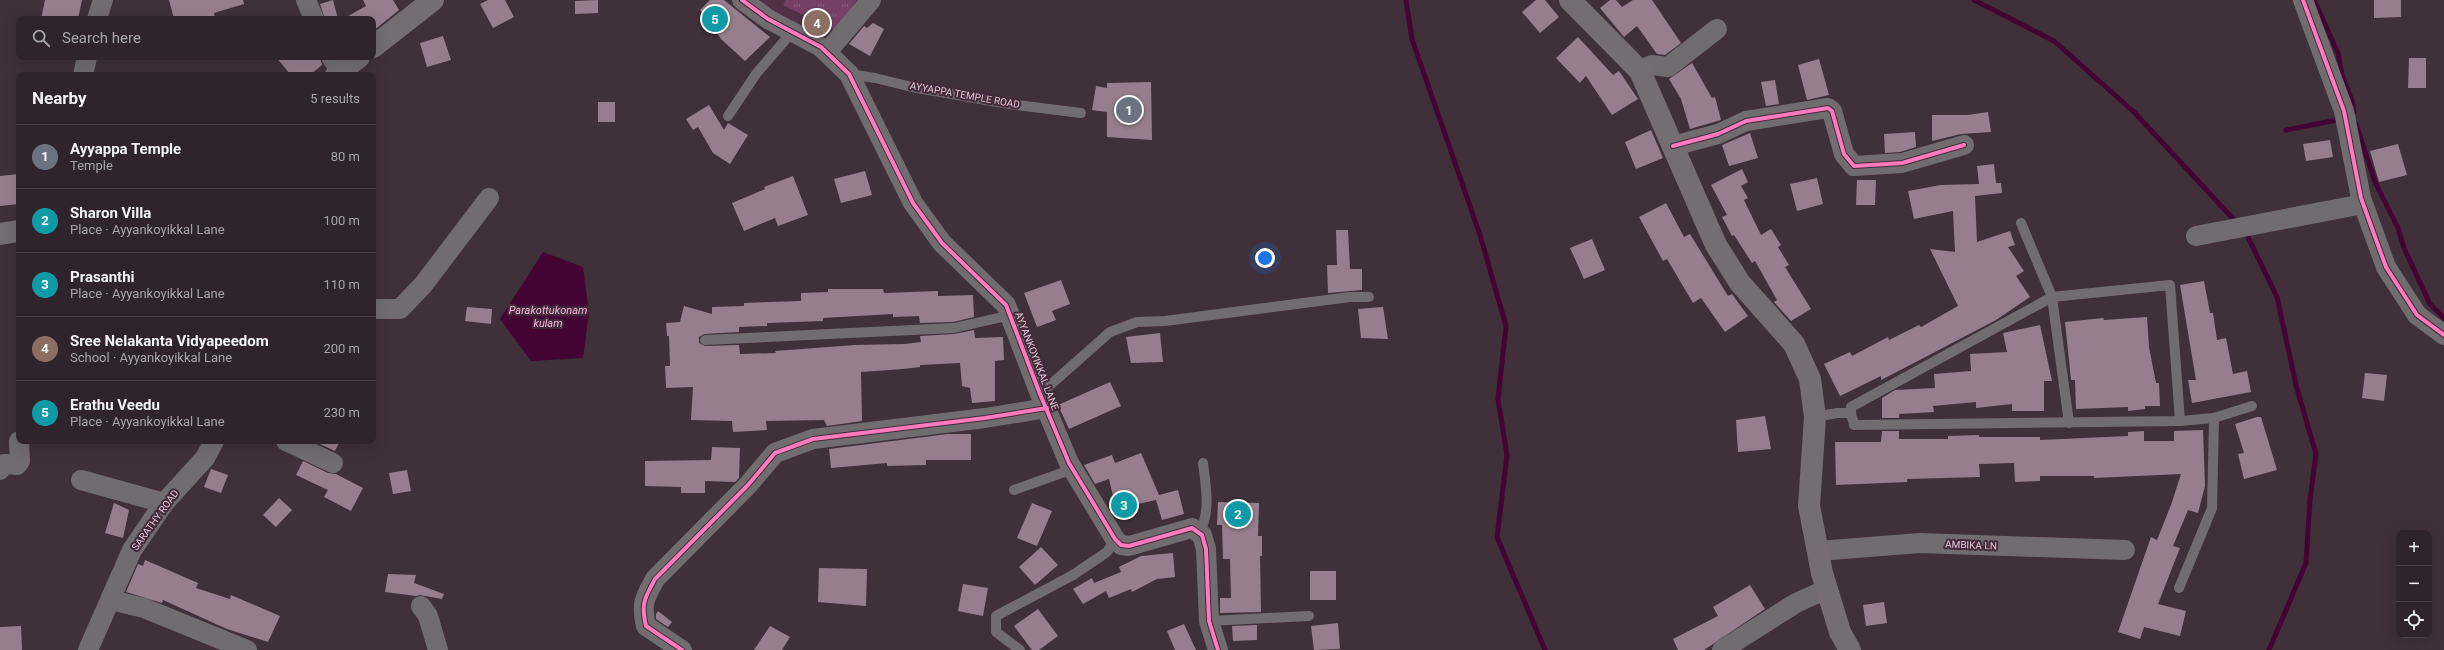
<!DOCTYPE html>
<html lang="en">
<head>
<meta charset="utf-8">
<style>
	body { margin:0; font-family:Roboto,sans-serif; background:#372c34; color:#f1f3f6 }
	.controls { position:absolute; right:12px; bottom:12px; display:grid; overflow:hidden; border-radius:8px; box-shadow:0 4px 16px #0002 }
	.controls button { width:36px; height:36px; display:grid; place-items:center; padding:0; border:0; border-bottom:1px solid #4a4148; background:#2f242c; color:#f1f3f6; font:20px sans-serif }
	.you { position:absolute; left:1265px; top:258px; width:14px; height:14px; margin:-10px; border:3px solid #fff; border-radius:50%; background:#1a73e8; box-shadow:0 0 0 6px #1a73e833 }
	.badge { display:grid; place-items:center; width:26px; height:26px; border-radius:50%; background:#ea580c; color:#fff; font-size:13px; font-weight:700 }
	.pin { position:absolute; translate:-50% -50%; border:2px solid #fff; box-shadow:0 1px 4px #0006 }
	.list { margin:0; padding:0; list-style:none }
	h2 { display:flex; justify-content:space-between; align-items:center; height:52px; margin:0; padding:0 16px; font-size:17px }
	h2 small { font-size:13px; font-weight:400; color:#a7a4a9 }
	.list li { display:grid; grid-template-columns:26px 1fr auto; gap:12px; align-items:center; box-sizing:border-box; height:64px; padding:0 16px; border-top:1px solid #4a4148 }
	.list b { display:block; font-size:15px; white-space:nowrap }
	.list p { margin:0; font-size:13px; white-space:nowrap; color:#a7a4a9 }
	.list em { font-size:13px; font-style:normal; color:#a7a4a9 }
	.icon { flex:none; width:22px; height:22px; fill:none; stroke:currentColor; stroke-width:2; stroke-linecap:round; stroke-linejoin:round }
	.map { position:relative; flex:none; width:2444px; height:650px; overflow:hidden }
	.search { position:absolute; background:#2f242c; box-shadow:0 4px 16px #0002; left:16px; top:16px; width:360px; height:44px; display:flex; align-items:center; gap:10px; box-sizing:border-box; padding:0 14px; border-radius:8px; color:#a7a4a9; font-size:15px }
	.panel { position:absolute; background:#2f242c; box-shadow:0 4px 16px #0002; left:16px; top:72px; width:360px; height:372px; border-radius:8px }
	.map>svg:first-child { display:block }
	.built { fill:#503145 }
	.park { fill:url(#park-tufts) }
	.water { fill:#430434 }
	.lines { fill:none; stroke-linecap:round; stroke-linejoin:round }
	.stream { stroke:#430434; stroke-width:5 }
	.building { fill:#957f8e }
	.lane { stroke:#716c70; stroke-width:10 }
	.street { stroke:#716c70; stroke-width:20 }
	.secondary { stroke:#756d72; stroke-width:22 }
	.cycleway-casing { stroke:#452a3c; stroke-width:6 }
	.cycleway { stroke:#fd7abc; stroke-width:4 }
	.labels { text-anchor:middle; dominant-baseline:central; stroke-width:4; stroke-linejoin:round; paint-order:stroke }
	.street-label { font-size:10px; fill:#deccd7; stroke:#452a3c }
	.water-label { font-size:11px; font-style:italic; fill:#f4b8de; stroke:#452a3c }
</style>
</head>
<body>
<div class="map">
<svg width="2444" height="650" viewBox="0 0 2444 650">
	<defs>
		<pattern id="park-tufts" width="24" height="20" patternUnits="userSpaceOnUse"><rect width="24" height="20" fill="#754064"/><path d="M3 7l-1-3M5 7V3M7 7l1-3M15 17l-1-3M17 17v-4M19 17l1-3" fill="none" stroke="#885a79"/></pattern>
	</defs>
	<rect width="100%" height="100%" fill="#3f303a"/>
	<polygon class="built" points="760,0 860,0 825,44 758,3"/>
	<polygon class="park" points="786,0 857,0 834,30 783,5"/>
	<polygon class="water" points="543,252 583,267 589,313 583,358 531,361 500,319"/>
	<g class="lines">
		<g class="stream">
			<polyline points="1406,0 1412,39 1480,235 1506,326 1498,399 1507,455 1497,537 1545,650"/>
			<polyline points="1974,0 2054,41 2134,112 2237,223"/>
			<polyline points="2314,0 2338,53 2342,75 2352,101 2354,112"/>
			<polyline points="2356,124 2375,182 2398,228 2404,248 2430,304 2444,318"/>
			<polyline points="2286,130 2342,119"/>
			<polyline points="2245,231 2277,297 2296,385 2316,454 2310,500 2306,563 2269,650"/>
		</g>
	</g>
	<g class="building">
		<polygon points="45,0 82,0 78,19 41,19"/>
		<polygon points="169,0 243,0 244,4 214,13 215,19 174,19"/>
		<polygon points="333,0 338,19 325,19 320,4"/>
		<polygon points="363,0 393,0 399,10 373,31 373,19 343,19 366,6"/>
		<polygon points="488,0 505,0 514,17 493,28 480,4"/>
		<polygon points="598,0 598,13 575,14 575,1"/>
		<polygon points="710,0 724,0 770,37 745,61 721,39 700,10"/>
		<polygon points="1536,0 1545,0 1559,17 1540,33 1522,12"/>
		<polygon points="1610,0 1616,0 1622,7 1633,0 1652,0 1681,43 1665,55 1657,54 1637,26 1624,37 1600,8"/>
		<polygon points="2374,0 2401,0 2401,17 2374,18"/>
		<polygon points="873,23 884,29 870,56 849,44 864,26 867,28"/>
		<polygon points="443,36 451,60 427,67 420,43"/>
		<polygon points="1578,37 1613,75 1619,71 1638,99 1612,115 1586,76 1580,83 1556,58"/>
		<polygon points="276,57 320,57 322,65 310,75 291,75"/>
		<polygon points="2409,58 2426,58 2426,88 2408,88"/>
		<polygon points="1819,59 1829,95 1807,100 1798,65"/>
		<polygon points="1692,63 1712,98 1715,97 1721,120 1690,129 1681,99 1669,79"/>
		<polygon points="1775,80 1779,104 1766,106 1761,82"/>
		<polygon points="1151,82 1152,140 1107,137 1107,112 1092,110 1096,86 1107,88 1107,83"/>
		<rect x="598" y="102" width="17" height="20"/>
		<polygon points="709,105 724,130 728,123 748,135 730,164 713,153 698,127 693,130 686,119"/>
		<polygon points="1988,112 1991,132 1961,134 1932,141 1932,115 1968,115"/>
		<polygon points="1651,130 1663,158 1636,169 1625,142"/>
		<polygon points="1915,132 1916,147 1900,152 1885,153 1884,134"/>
		<polygon points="1750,133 1758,158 1729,166 1722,145"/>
		<polygon points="2330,140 2333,157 2306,161 2303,144"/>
		<polygon points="2398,144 2407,175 2379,182 2370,151"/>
		<polygon points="1994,164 1996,183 2001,183 2002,193 1975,196 1977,242 2010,231 2015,245 2008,247 2024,271 2016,276 2030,297 1996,320 1912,364 1881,380 1881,376 1840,396 1824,364 1850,352 1852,356 1888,337 1889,340 1919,325 1921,327 1958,306 1930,249 1955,252 1953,211 1914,219 1908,191 1941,185 1979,184 1977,166"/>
		<polygon points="1742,169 1748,182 1741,186 1748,198 1744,200 1761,235 1771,229 1781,245 1778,247 1789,265 1785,267 1811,309 1791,321 1774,302 1777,300 1755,261 1752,263 1734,235 1732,236 1722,217 1727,215 1711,185"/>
		<polygon points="865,171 872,195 841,203 834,179"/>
		<polygon points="19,174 19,204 0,206 0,176"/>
		<polygon points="793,176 808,215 778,226 775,218 744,231 732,203 765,189 764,187"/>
		<polygon points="1817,178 1823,204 1797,211 1790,184"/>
		<polygon points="1857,180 1876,180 1875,205 1856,205"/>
		<polygon points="1666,203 1684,237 1690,234 1728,296 1732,294 1748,316 1725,332 1701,298 1693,303 1667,259 1663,261 1639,217"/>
		<polygon points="1336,230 1348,230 1350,269 1362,269 1362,290 1328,293 1327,265 1337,265"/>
		<polygon points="1592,239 1605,270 1584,279 1570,248"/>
		<polygon points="1061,280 1070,304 1052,311 1056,320 1037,327 1024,293"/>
		<polygon points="2204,281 2210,313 2213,313 2217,340 2226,338 2233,374 2247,371 2251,392 2192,403 2188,380 2196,380 2180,285"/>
		<polygon points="828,289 883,289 884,293 938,291 938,296 973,295 974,317 953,322 920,323 919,316 893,317 893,314 823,318 823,321 767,323 767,326 739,327 739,332 704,334 699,337 699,343 705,346 739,345 740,354 776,353 775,351 855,345 905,344 921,342 920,336 954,334 974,330 975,338 1003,337 1004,360 995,361 995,401 972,403 970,388 962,386 960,363 920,365 920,367 903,369 861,372 862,421 827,426 824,420 766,421 767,430 733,432 732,421 691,420 693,387 666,388 665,366 670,366 669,336 667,336 666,323 680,322 684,306 712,314 712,307 744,306 744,303 801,301 801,293 828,292"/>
		<polygon points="467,307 492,309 491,324 465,321"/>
		<polygon points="1383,307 1388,339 1361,338 1358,309"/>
		<polygon points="2147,317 2149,347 2156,383 2159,383 2160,406 2145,406 2145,409 2128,411 2128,407 2076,409 2075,380 2071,380 2065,322 2103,318 2104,320"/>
		<polygon points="2040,325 2052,381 2044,381 2044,411 2012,411 2012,404 1976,408 1976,402 1933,406 1934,412 1899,414 1899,418 1882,418 1882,398 1895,390 1935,388 1934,374 1971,371 1970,354 2007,352 2003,333"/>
		<polygon points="1160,333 1163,362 1131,363 1126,337"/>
		<polygon points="2365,373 2387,375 2384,401 2362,398"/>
		<polygon points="1110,382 1121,406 1069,429 1058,405"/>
		<polygon points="1765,416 1771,449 1738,452 1736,420"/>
		<polygon points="2257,417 2261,417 2277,470 2244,479 2238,454 2244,453 2235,424"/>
		<polygon points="2203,430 2205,486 2198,513 2188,510 2173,546 2180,548 2158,604 2186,611 2180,636 2144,627 2140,639 2118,632 2151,537 2157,540 2171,505 2181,474 2094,478 2094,476 2040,476 2040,481 2015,482 2014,463 1979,464 1980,477 1907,479 1907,482 1836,485 1835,442 1881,442 1882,431 1899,431 1899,439 1948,439 1948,436 1979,435 1979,437 2040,437 2040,440 2128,436 2128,432 2144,431 2144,441 2174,441 2174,431"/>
		<polygon points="948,434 971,434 971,460 926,460 926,465 887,466 887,463 831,468 829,449"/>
		<polygon points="313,441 340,441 335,451"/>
		<polygon points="712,447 740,448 739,478 735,482 705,481 705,493 681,493 681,487 645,486 645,461 711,460"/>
		<polygon points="1141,453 1159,495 1178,490 1184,514 1162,520 1156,500 1116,509 1109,479 1095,484 1084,465 1112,455 1115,463"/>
		<polygon points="303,461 328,473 336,474 363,488 351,511 324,497 328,490 296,475"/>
		<polygon points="211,469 228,475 221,493 204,487"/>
		<polygon points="407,470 411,491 393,494 389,473"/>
		<polygon points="279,498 292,510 276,527 263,515"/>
		<polygon points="1218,502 1259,503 1258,536 1262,536 1262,556 1260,556 1261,612 1220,613 1220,598 1231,598 1230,559 1223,559 1222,525 1217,525"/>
		<polygon points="114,503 129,510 123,538 105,533"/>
		<polygon points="1032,503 1052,511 1037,546 1017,538"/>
		<polygon points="1041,547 1058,565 1035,585 1019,567"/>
		<polygon points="1173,553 1175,577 1157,579 1132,592 1131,589 1109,598 1106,591 1083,604 1073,589 1092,578 1094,583 1121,572 1119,567 1141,556"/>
		<polygon points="145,560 198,583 196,588 230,599 231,595 280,616 268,642 227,629 163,600 162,603 126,592 138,564 143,566"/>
		<polygon points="819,568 867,569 866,606 818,602"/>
		<rect x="1310" y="571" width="26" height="29"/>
		<polygon points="388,574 416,575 414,583 444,594 442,599 420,595 416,596 385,592"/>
		<polygon points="963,584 988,588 983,616 958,611"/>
		<polygon points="1750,585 1765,609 1704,650 1678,650 1673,639 1718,616 1713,607"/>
		<polygon points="1884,602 1887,623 1866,626 1863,605"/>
		<polygon points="1038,609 1058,636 1039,650 1032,650 1014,626"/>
		<polygon points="658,611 672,622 668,627 656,619 656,614"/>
		<polygon points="1338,623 1340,649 1314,650 1311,626"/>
		<polygon points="1184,624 1196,650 1175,650 1167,631"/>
		<polygon points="1257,625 1257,640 1233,641 1232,626"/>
		<polygon points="21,626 22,650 0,650 0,627"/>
		<polygon points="770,626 790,637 782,650 754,650"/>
	</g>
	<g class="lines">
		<g class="lane">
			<polyline points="849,74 875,78 912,87 1009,104 1081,113"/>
			<polyline points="728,116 756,74 792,32"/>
			<polyline points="2021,223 2052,297 2069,423"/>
			<polyline points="705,340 954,328 1011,315"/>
			<polyline points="1040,394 1110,332 1137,322 1165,321 1350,297 1369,297"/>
			<polyline points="1815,417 1837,413 1851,413 1851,407 2052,297 2170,285 2180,421 1854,425 1851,413"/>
			<polyline points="2180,421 2214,418 2252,406"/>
			<polyline points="1014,490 1073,469"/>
			<path d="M1199 534C1211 511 1206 488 1203 463"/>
			<polyline points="2179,588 2212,508 2214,418"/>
			<polyline points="1209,621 1309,616"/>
			<polyline points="1020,650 996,632 996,616 1073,575 1107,552 1115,539"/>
		</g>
		<g class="street">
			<polyline points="306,0 314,19"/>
			<polyline points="742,0 768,19 821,47 849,74 913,203 942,243 1006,305 1040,394 1069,463 1115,539 1121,545 1129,546 1192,528 1202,535 1206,549 1209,621 1218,650"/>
			<polyline points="2303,0 2344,111 2361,198 2386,267 2417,315 2444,335"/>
			<polyline points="97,19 103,0"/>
			<polyline points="827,52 871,0"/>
			<polyline points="331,57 341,71"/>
			<polyline points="1640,71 1652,65 1668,67 1717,29"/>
			<polyline points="83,75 87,57"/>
			<polyline points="1673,146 1718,134 1746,121 1828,108 1832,111 1844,154 1854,166 1902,163 1964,145"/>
			<polyline points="2196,236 2363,204"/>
			<polyline points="373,309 400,309 423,285 489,198"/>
			<polyline points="286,441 333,463"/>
			<polyline points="0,470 4,464 17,465 20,461 19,441"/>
			<polyline points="81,480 164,503"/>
			<polyline points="1818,551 1920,543 2125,550"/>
			<polyline points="111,600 144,608 247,650"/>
			<polyline points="421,606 428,616 438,650"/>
			<polyline points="88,650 132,550 164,503 205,458 214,441"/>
			<path d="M682 650 646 626C641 604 644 599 655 579L748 485 775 453 813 439 985 418 1047 408"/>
			<polyline points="1722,650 1796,603 1827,589"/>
		</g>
		<g class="secondary">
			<polyline points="1570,0 1640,71 1716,245 1740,283 1794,344 1810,379 1815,417 1809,506 1822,573 1840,632 1850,650"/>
			<polyline points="373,47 433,0"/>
			<polyline points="336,75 359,57"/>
			<polyline points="0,234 19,231"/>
		</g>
		<defs>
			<g id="cycleway">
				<polyline points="742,0 768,19 821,47 849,74 913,203 942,243 1006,305 1040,394 1069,463 1115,539 1121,545 1129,546 1192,528 1202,535 1206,549 1209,621 1218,650"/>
				<polyline points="2303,0 2344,111 2361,198 2386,267 2417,315 2444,335"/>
				<polyline points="1673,146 1718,134 1746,121 1828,108 1832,111 1844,154 1854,166 1902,163 1964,145"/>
				<path d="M682 650 646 626C641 604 644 599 655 579L748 485 775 453 813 439 985 418 1047 408"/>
			</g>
		</defs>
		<use href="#cycleway" class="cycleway-casing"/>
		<use href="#cycleway" class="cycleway"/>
	</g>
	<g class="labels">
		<g class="street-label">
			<text transform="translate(965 95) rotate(10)">AYYAPPA TEMPLE ROAD</text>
			<text transform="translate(1037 361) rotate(69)">AYYANKOYIKKAL LANE</text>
			<text transform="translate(155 520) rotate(-54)">SARATHY ROAD</text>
			<text transform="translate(1971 545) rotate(2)">AMBIKA LN</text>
		</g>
		<g class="water-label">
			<text x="548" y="310">Parakottukonam<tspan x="548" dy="13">kulam</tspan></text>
		</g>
	</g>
</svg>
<div class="controls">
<button>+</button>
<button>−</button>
<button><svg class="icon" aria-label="locate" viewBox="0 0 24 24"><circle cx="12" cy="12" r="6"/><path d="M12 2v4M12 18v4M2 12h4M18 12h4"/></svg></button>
</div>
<div class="you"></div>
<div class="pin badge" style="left:1129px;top:110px;background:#6b7280">1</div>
<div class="pin badge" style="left:1238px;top:514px;background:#0f9aa8">2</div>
<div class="pin badge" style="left:1124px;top:505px;background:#0f9aa8">3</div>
<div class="pin badge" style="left:817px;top:23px;background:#8d6e63">4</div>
<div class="pin badge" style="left:715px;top:19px;background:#0f9aa8">5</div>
<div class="search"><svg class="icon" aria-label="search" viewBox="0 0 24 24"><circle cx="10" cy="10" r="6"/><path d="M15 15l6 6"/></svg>Search here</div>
<section class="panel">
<h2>Nearby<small>5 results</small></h2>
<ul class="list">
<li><span class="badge" style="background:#6b7280">1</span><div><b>Ayyappa Temple</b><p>Temple</p></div><em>80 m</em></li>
<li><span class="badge" style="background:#0f9aa8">2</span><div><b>Sharon Villa</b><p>Place · Ayyankoyikkal Lane</p></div><em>100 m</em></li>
<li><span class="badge" style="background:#0f9aa8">3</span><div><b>Prasanthi</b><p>Place · Ayyankoyikkal Lane</p></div><em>110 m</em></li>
<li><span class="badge" style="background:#8d6e63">4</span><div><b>Sree Nelakanta Vidyapeedom</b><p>School · Ayyankoyikkal Lane</p></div><em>200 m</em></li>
<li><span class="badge" style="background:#0f9aa8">5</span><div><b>Erathu Veedu</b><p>Place · Ayyankoyikkal Lane</p></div><em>230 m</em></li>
</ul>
</section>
</div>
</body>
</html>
